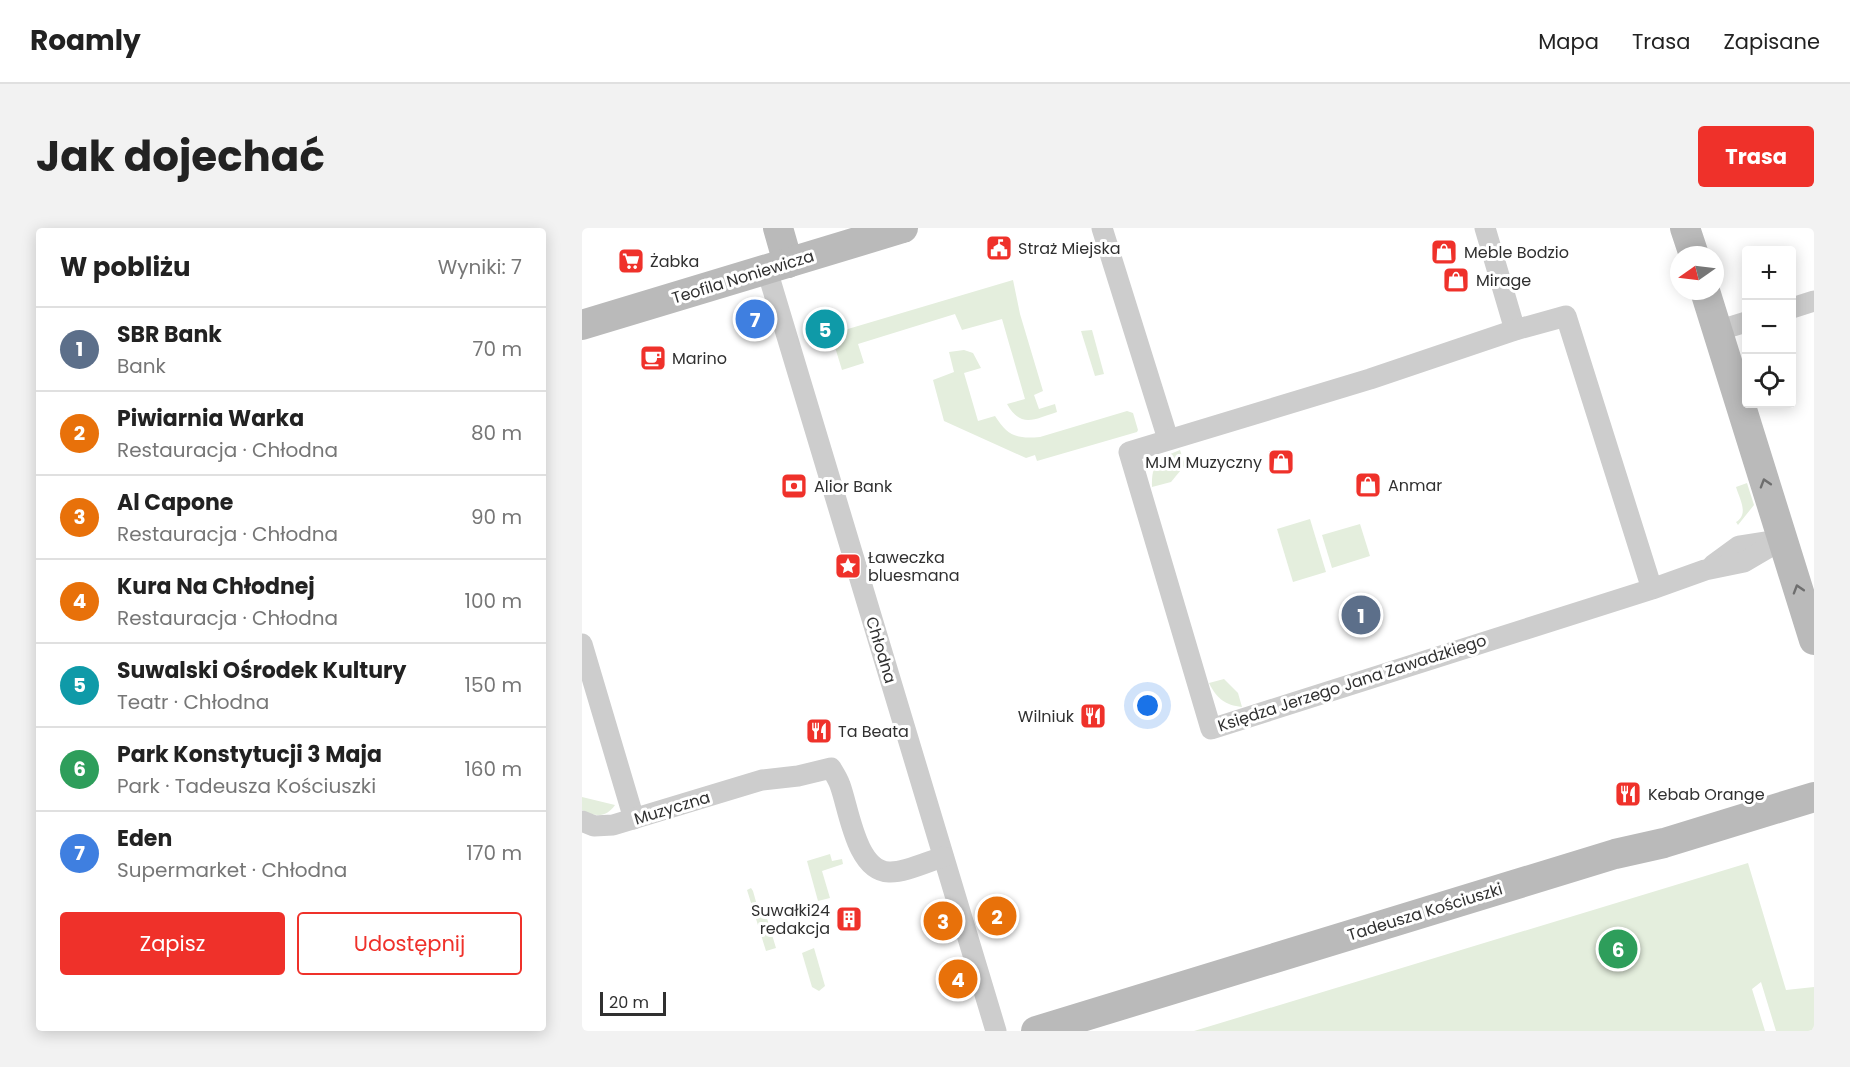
<!DOCTYPE html>
<html lang="pl">
<head>
<meta charset="utf-8">
<style>
	body { margin:0; font-family:Poppins,sans-serif; background:#f2f2f2; color:#222 }
	.controls { position:absolute; right:18px; top:18px; display:grid; overflow:hidden; border-radius:6px; box-shadow:0 3px 15px #0003 }
	.controls button { width:54px; height:54px; display:grid; place-items:center; padding:0; border:0; border-bottom:2px solid #e0e0e0; background:#fff; color:#222; font:30px sans-serif }
	.compass { position:absolute; left:1088px; top:18px; width:54px; height:54px; border-radius:50%; background:#fff; box-shadow:0 3px 15px #0003; rotate:256deg }
	.scale { position:absolute; left:18px; bottom:15px; width:66px; box-sizing:border-box; padding-left:6px; border:3px solid #303030; border-top:0; font-size:16px; line-height:21px; white-space:nowrap; color:#303030; -webkit-text-stroke:4px #fff; paint-order:stroke }
	.you { position:absolute; left:566px; top:478px; width:21px; height:21px; margin:-15px; border:4px solid #fff; border-radius:50%; background:#1a73e8; box-shadow:0 0 0 9px #1a73e833 }
	.badge { display:grid; place-items:center; width:39px; height:39px; border-radius:50%; background:#ef312a; color:#fff; font-size:20px; font-weight:700 }
	.pin { position:absolute; translate:-50% -50%; border:3px solid #fff; box-shadow:0 2px 6px #0006 }
	.list { margin:0; padding:0; list-style:none }
	h2 { display:flex; justify-content:space-between; align-items:center; height:78px; margin:0; padding:0 24px; font-size:26px }
	h2 small { font-size:20px; font-weight:400; color:#767676 }
	.list li { display:grid; grid-template-columns:39px 1fr auto; gap:18px; align-items:center; box-sizing:border-box; height:84px; padding:0 24px; border-top:2px solid #e0e0e0 }
	.list b { display:block; font-size:22px; white-space:nowrap }
	.list p { margin:0; font-size:20px; white-space:nowrap; color:#767676 }
	.list em { font-size:20px; font-style:normal; color:#767676 }
	.actions { display:flex; gap:12px; padding:18px 24px }
	.actions a { flex:1; padding:14px 0; border:2px solid #ef312a; border-radius:6px; text-align:center; font-size:21px; color:#ef312a }
	.actions .main { background:#ef312a; color:#fff }
	.icon { flex:none; width:33px; height:33px; fill:none; stroke:currentColor; stroke-width:2; stroke-linecap:round; stroke-linejoin:round }
	.map { position:relative; flex:none; width:1232px; height:803px; overflow:hidden; border-radius:6px }
	header { display:flex; align-items:center; gap:36px; box-sizing:border-box; height:84px; padding:0 30px; background:#fff; border-bottom:2px solid #e0e0e0 }
	header strong { font-size:28px }
	nav { display:flex; gap:33px; margin-inline-start:auto; font-size:21px }
	.intro { display:flex; align-items:center; justify-content:space-between; box-sizing:border-box; height:144px; padding:0 36px }
	h1 { margin:0; font-size:42px }
	.button { padding:15px 27px; border-radius:6px; background:#ef312a; color:#fff; font-size:21px; font-weight:700 }
	main { display:flex; gap:36px; padding:0 36px }
	aside { flex:1; background:#fff; border-radius:6px; box-shadow:0 3px 15px #0003 }
	.map>svg:first-child { display:block }
	.green { fill:#e4eedd }
	.lines { fill:none; stroke-linecap:round; stroke-linejoin:round }
	.street { stroke:#cdcdcd; stroke-width:21 }
	.secondary { stroke:#bababa; stroke-width:30 }
	.oneway { stroke:#6e6e6e }
	.labels { text-anchor:middle; dominant-baseline:central; stroke-width:6; stroke-linejoin:round; paint-order:stroke }
	.poi-label { font-size:16px; fill:#303030; stroke:#fff; text-anchor:start }
	.street-label { font-size:16px; fill:#303030; stroke:#fff }
</style>
</head>
<body>
<header>
<strong>Roamly</strong>
<nav><a>Mapa</a><a>Trasa</a><a>Zapisane</a></nav>
</header>
<div class="intro"><h1>Jak dojechać</h1><a class="button">Trasa</a></div>
<main>
<aside>
<h2>W pobliżu<small>Wyniki: 7</small></h2>
<ul class="list">
<li><span class="badge" style="background:#5c6f8a">1</span><div><b>SBR Bank</b><p>Bank</p></div><em>70 m</em></li>
<li><span class="badge" style="background:#e8710a">2</span><div><b>Piwiarnia Warka</b><p>Restauracja · Chłodna</p></div><em>80 m</em></li>
<li><span class="badge" style="background:#e8710a">3</span><div><b>Al Capone</b><p>Restauracja · Chłodna</p></div><em>90 m</em></li>
<li><span class="badge" style="background:#e8710a">4</span><div><b>Kura Na Chłodnej</b><p>Restauracja · Chłodna</p></div><em>100 m</em></li>
<li><span class="badge" style="background:#0f9aa8">5</span><div><b>Suwalski Ośrodek Kultury</b><p>Teatr · Chłodna</p></div><em>150 m</em></li>
<li><span class="badge" style="background:#2e9e5b">6</span><div><b>Park Konstytucji 3 Maja</b><p>Park · Tadeusza Kościuszki</p></div><em>160 m</em></li>
<li><span class="badge" style="background:#3f7fe0">7</span><div><b>Eden</b><p>Supermarket · Chłodna</p></div><em>170 m</em></li>
</ul>
<div class="actions"><a class="main">Zapisz</a><a>Udostępnij</a></div>
</aside>
<div class="map">
<svg width="1232" height="803" viewBox="0 0 1232 803">
	<rect width="100%" height="100%" fill="#fff"/>
	<g class="green">
		<path d="M431 52 438 86 461 163 452 167 457 181 473 176 475 184C453 191 439 201 425 176L443 171 420 91 380 102 373 86 276 116 282 135 260 142 249 106Z"/>
		<polygon points="510,102 522,146 513,148 499,103"/>
		<path d="M382 122 391 125 399 140 382 145 396 193 413 188C426 208 434 211 458 209L545 183 551 185 556 202 555 204 455 233 453 227 444 230 362 193 351 152 372 144 367 124Z"/>
		<path d="M598 222 603 237 589 254 570 259C569 235 577 230 598 222Z"/>
		<path d="M1165 255 1172 277 1156 297 1154 294C1167 286 1158 272 1154 259Z"/>
		<polygon points="728,291 744,344 711,354 695,301"/>
		<polygon points="778,296 788,328 750,340 740,307"/>
		<path d="M642 451 656 465 660 479C643 477 635 471 627 455Z"/>
		<path d="M0 569 33 577C24 590 13 589 0 582Z"/>
		<polygon points="248,626 250,633 260,631 261,636 240,643 248,670 236,673 225,633"/>
		<polygon points="1166,635 1204,762 1232,759 1232,803 1194,803 1179,754 1170,761 1183,803 612,803"/>
		<polygon points="169,660 171,663 178,688 184,687 194,720 184,723 165,662"/>
		<polygon points="232,720 243,758 237,763 230,759 220,725"/>
	</g>
	<g class="lines">
		<g class="street">
			<polyline points="520,0 586,211"/>
			<polyline points="903,0 933,102"/>
			<polyline points="185,42 414,803"/>
			<polyline points="1210,80 1232,73"/>
			<polyline points="1135,103 1164,94"/>
			<polyline points="1131,337 1157,318 1189,313"/>
			<polyline points="1070,361 984,88 933,102 788,151 547,224 629,501 1070,361 1123,342 1162,334 1201,311"/>
			<polyline points="0,416 52,591"/>
			<path d="M0 593 12 598 31 597 180 552 216 548 249 540C252 545 256 551 258 557 267 581 274 643 307 644 322 645 347 633 361 629"/>
		</g>
		<g class="secondary">
			<polyline points="196,0 206,35"/>
			<polyline points="1103,0 1112,27"/>
			<polyline points="1123,63 1232,412"/>
			<polyline points="0,97 321,0"/>
			<polyline points="454,803 1033,626 1082,615 1232,569"/>
		</g>
	</g>
	<defs><path id="oneway-chevron" d="M-2-3.5L2.5 0L-2 3.5" fill="none" stroke-width="1.6" stroke-linecap="round" stroke-linejoin="round" transform="scale(1.5)"/></defs>
	<g class="oneway">
		<use href="#oneway-chevron" transform="translate(1183 255) rotate(-107)"/>
		<use href="#oneway-chevron" transform="translate(1216 361) rotate(-107)"/>
	</g>
	<defs>
		<symbol id="civic-square" viewBox="-11 -11 22 22"><rect x="-9" y="-9" width="18" height="18" rx="4" fill="#ef312a" stroke="#fff"/><path d="M-.6-6.5H3V-4.5H.6V-3L4-1V1h2V6H-6V1h2V-1L-.6-3ZM-1.2 2.5V6h2.4V2.5Z" fill="#fff"/></symbol>
		<symbol id="shop-square" viewBox="-11 -11 22 22"><rect x="-9" y="-9" width="18" height="18" rx="4" fill="#ef312a" stroke="#fff"/><path d="M-5-2.5h2.3a2.7 3.5 0 0 1 5.4 0H5L5.5 6h-11ZM-1.5-2.5h3a1.5 2.3 0 0 0-3 0Z" fill="#fff"/></symbol>
		<symbol id="supermarket-square" viewBox="-11 -11 22 22"><rect x="-9" y="-9" width="18" height="18" rx="4" fill="#ef312a" stroke="#fff"/><path d="M-6-5.5h2.5l.6 2H6L4.5 2H-2.5L-4.4-4H-6ZM-1.5 3.2a1.3 1.3 0 1 0 .1 0ZM3 3.2a1.3 1.3 0 1 0 .1 0Z" fill="#fff"/></symbol>
		<symbol id="cafe-square" viewBox="-11 -11 22 22"><rect x="-9" y="-9" width="18" height="18" rx="4" fill="#ef312a" stroke="#fff"/><path d="M-5.5-4.5H6V0H3Q3 3.5 0 3.5H-2.5Q-5.5 3.5-5.5 0ZM3-3.2v2h1.7v-2ZM-6 4.5H4V6H-6Z" fill="#fff"/></symbol>
		<symbol id="bank-square" viewBox="-11 -11 22 22"><rect x="-9" y="-9" width="18" height="18" rx="4" fill="#ef312a" stroke="#fff"/><path d="M-6-4H6V4H-6ZM0-2.3a2.3 2.3 0 1 0 0 4.6a2.3 2.3 0 1 0 0-4.6Z" fill="#fff"/></symbol>
		<symbol id="sight-square" viewBox="-11 -11 22 22"><rect x="-9" y="-9" width="18" height="18" rx="4" fill="#ef312a" stroke="#fff"/><path d="M0-6L1.8-2.2L6-1.7L2.9 1.2L3.7 5.4L0 3.3L-3.7 5.4L-2.9 1.2L-6-1.7L-1.8-2.2Z" fill="#fff"/></symbol>
		<symbol id="restaurant-square" viewBox="-11 -11 22 22"><rect x="-9" y="-9" width="18" height="18" rx="4" fill="#ef312a" stroke="#fff"/><path d="M-5-6h1v4h1v-4h1v4h1v-4h1v5L-1.5 .5V6h-2V.5L-5-1ZM5-6V6H3V1.5H1.5Q1.5-4 5-6Z" fill="#fff"/></symbol>
		<symbol id="building-square" viewBox="-11 -11 22 22"><rect x="-9" y="-9" width="18" height="18" rx="4" fill="#ef312a" stroke="#fff"/><path d="M-4-6H4V6H1V3H-1V6H-4ZM-2.5-4.3h1.7v1.8h-1.7ZM.8-4.3h1.7v1.8H.8ZM-2.5-1h1.7V.8h-1.7ZM.8-1h1.7V.8H.8Z" fill="#fff"/></symbol>
	</defs>
	<g fill-rule="evenodd">
		<use href="#civic-square" x="402" y="5" width="30" height="30"/>
		<use href="#shop-square" x="847" y="9" width="30" height="30"/>
		<use href="#supermarket-square" x="34" y="18" width="30" height="30"/>
		<use href="#shop-square" x="859" y="37" width="30" height="30"/>
		<use href="#cafe-square" x="56" y="115" width="30" height="30"/>
		<use href="#shop-square" x="684" y="219" width="30" height="30"/>
		<use href="#shop-square" x="771" y="242" width="30" height="30"/>
		<use href="#bank-square" x="197" y="243" width="30" height="30"/>
		<use href="#sight-square" x="251" y="323" width="30" height="30"/>
		<use href="#restaurant-square" x="496" y="473" width="30" height="30"/>
		<use href="#restaurant-square" x="222" y="488" width="30" height="30"/>
		<use href="#restaurant-square" x="1031" y="551" width="30" height="30"/>
		<use href="#building-square" x="252" y="676" width="30" height="30"/>
	</g>
	<g class="labels">
		<g class="poi-label">
			<text x="436" y="20">Straż Miejska</text>
			<text x="882" y="24">Meble Bodzio</text>
			<text x="68" y="33">Żabka</text>
			<text x="894" y="52">Mirage</text>
			<text x="90" y="130">Marino</text>
			<text x="680" y="234" text-anchor="end">MJM Muzyczny</text>
			<text x="806" y="257">Anmar</text>
			<text x="232" y="258">Alior Bank</text>
			<text x="286" y="329">Ławeczka<tspan x="286" dy="18">bluesmana</tspan></text>
			<text x="492" y="488" text-anchor="end">Wilniuk</text>
			<text x="256" y="503">Ta Beata</text>
			<text x="1066" y="566">Kebab Orange</text>
			<text x="248" y="682" text-anchor="end">Suwałki24<tspan x="248" dy="18">redakcja</tspan></text>
		</g>
		<g class="street-label">
			<text transform="translate(161 49) rotate(-17)">Teofila Noniewicza</text>
			<text transform="translate(299 422) rotate(73)">Chłodna</text>
			<text transform="translate(770 455) rotate(-18)">Księdza Jerzego Jana Zawadzkiego</text>
			<text transform="translate(90 580) rotate(-17)">Muzyczna</text>
			<text transform="translate(843 684) rotate(-17)">Tadeusza Kościuszki</text>
		</g>
	</g>
</svg>
<div class="controls">
<button>+</button>
<button>−</button>
<button><svg class="icon" aria-label="locate" viewBox="0 0 24 24"><circle cx="12" cy="12" r="6"/><path d="M12 2v4M12 18v4M2 12h4M18 12h4"/></svg></button>
</div>
<svg class="compass" viewBox="-18 -18 36 36"><path d="M0-13l5 13h-10z" fill="#e53935"/><path d="M0 13l5-13h-10z" fill="#767676"/></svg>
<div class="scale">20 m</div>
<div class="you"></div>
<div class="pin badge" style="left:779px;top:387px;background:#5c6f8a">1</div>
<div class="pin badge" style="left:415px;top:688px;background:#e8710a">2</div>
<div class="pin badge" style="left:361px;top:693px;background:#e8710a">3</div>
<div class="pin badge" style="left:376px;top:751px;background:#e8710a">4</div>
<div class="pin badge" style="left:243px;top:101px;background:#0f9aa8">5</div>
<div class="pin badge" style="left:1036px;top:721px;background:#2e9e5b">6</div>
<div class="pin badge" style="left:173px;top:91px;background:#3f7fe0">7</div>
</div>
</main>
</body>
</html>
